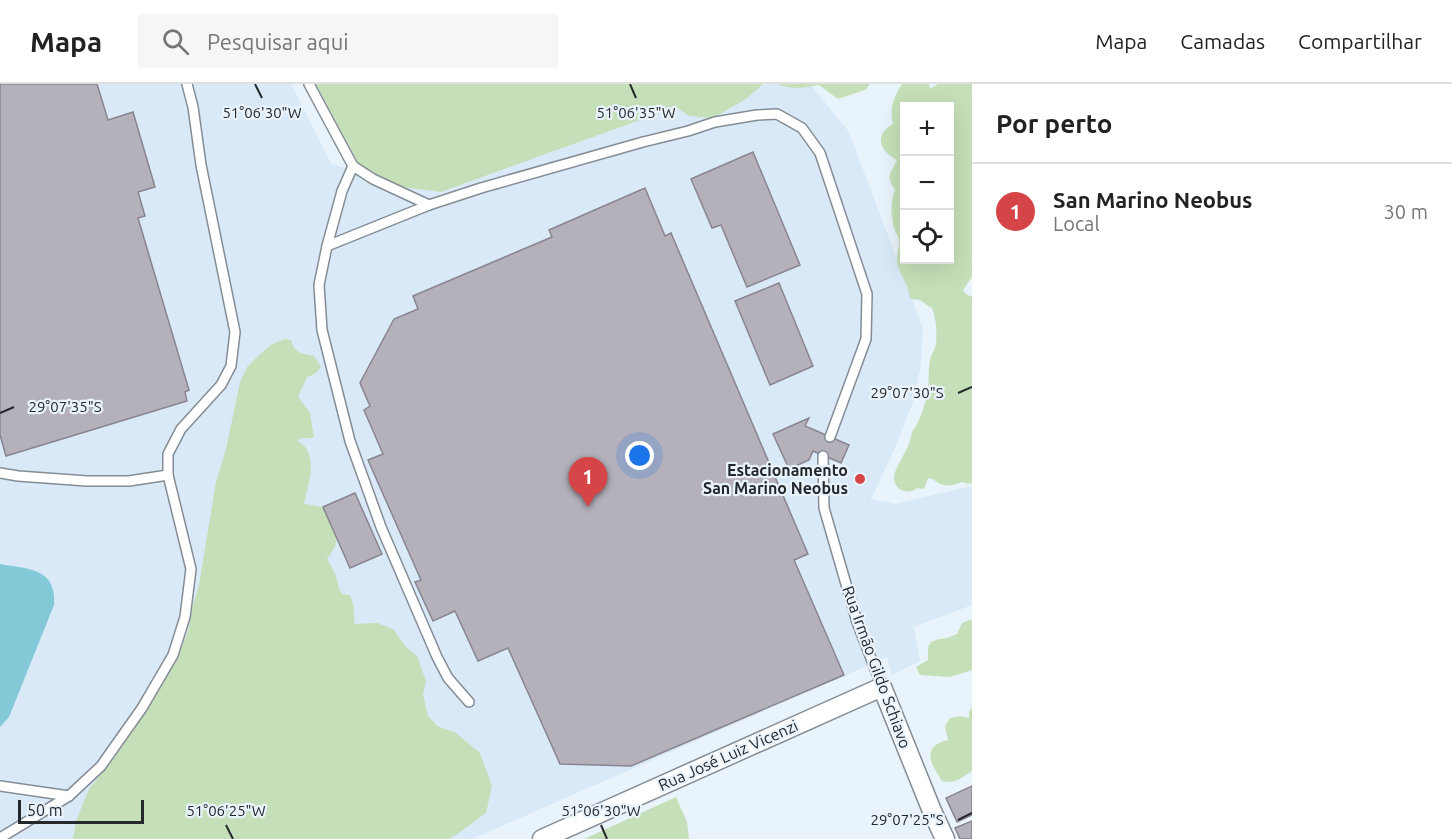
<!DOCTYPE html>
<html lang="pt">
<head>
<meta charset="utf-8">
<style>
	body { margin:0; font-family:Ubuntu,sans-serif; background:#f6f6f6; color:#222 }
	.controls { position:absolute; right:18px; top:18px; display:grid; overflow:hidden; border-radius:0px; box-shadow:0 6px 24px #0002 }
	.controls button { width:54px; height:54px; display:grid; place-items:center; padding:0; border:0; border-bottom:2px solid #e0e0e0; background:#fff; color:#222; font:30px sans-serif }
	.scale { position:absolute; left:18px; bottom:15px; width:126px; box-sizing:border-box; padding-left:6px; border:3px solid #25282b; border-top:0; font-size:16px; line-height:21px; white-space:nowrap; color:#25282b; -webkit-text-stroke:4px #e9f3fb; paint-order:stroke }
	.you { position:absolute; left:640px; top:372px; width:21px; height:21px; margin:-15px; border:4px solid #fff; border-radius:50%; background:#1a73e8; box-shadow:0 0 0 9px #1a73e833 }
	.badge { display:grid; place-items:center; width:39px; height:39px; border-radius:50%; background:#d54548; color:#fff; font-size:20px; font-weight:700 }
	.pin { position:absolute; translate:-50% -50px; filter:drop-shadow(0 2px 3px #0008) }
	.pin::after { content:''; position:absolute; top:32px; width:21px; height:18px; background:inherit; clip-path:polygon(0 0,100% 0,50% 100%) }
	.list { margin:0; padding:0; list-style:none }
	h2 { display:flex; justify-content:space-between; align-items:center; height:78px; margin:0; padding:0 24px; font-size:26px }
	h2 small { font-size:20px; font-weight:400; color:#767676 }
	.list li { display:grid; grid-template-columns:39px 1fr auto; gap:18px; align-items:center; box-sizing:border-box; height:96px; padding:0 24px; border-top:2px solid #e0e0e0 }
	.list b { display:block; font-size:22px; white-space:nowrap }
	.list p { margin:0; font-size:20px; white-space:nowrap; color:#767676 }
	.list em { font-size:20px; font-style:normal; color:#767676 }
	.icon { flex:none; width:33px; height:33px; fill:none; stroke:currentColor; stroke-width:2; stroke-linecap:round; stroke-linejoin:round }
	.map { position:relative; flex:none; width:972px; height:755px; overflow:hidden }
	header { display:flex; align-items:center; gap:36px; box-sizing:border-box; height:84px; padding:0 30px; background:#fff; border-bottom:2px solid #e0e0e0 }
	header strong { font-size:28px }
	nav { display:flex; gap:33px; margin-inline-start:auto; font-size:21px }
	.search { width:420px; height:54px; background:#f6f6f6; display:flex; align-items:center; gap:15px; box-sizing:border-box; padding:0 21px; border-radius:0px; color:#767676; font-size:22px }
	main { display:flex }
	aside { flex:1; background:#fff }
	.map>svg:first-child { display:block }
	.built { fill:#d9e9f7 }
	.green { fill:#c5e0b8; fill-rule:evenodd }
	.water { fill:#83c9d8 }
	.building { fill:#b5b1bb; stroke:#89858f; stroke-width:1.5 }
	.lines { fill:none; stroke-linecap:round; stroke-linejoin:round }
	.lane-casing { stroke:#848d95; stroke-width:12 }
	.street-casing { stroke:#848d95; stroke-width:21 }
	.lane { stroke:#fff; stroke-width:9 }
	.street { stroke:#fff; stroke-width:18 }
	.ticks { fill:none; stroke:#25282b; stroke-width:2 }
	.poi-dot { fill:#d54548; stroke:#e9f3fb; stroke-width:2 }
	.labels { text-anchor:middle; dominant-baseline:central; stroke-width:4.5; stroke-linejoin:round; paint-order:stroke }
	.poi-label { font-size:16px; font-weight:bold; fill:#25282b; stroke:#e9f3fb; text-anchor:end }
	.street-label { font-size:16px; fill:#25282b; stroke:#e9f3fb }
	.ticks-label { font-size:15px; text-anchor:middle; fill:#25282b; stroke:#e9f3fb; stroke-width:4.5; stroke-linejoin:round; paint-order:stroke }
</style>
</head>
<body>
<header>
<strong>Mapa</strong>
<div class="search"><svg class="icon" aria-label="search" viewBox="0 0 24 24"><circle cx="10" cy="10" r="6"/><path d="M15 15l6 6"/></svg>Pesquisar aqui</div>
<nav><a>Mapa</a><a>Camadas</a><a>Compartilhar</a></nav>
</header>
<main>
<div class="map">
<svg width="972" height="755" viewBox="0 0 972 755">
	<rect width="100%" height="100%" fill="#e9f3fb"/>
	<polygon class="built" points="0,0 291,0 331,79 392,102 441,108 676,23 765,0 810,0 849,48 923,245 921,281 913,318 895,364 871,415 895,420 972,402 972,521 914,543 920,577 892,591 887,573 472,755 0,755"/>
	<g class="green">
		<polygon points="316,0 763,0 746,15 713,34 689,32 676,23 441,108 392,102 362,86"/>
		<path d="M777 0H870L865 6 838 15 819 1C803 4 793 6 777 0Z"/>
		<path d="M902 0H929L930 5 938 0H972V193L963 206 966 210 972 213V399L969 400 962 398C951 402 942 404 933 395L928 394 924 405 917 404C910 411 894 407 894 394 894 385 907 367 910 357 911 354 911 351 912 348 914 344 918 340 919 336 923 326 927 315 928 305 929 294 928 283 931 272 932 269 934 267 935 264 938 254 936 233 932 224L928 222 920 216 911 215C908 210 909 207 907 202 903 192 898 188 897 176 897 169 899 163 899 157 899 152 895 148 894 144 891 132 890 118 895 106 885 92 890 91 897 76 880 67 873 51 893 40 889 25 894 12 902 0ZM904 22H950V176H904Z"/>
		<path d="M285 255 291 256C295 271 302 269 314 272L321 283C317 289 314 291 307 293L298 313 310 329 314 354H303L297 356C301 359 305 362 307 366 316 381 307 404 304 420L323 423 337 454 335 463 327 475 335 489 339 504 342 510 350 511C354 520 355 530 354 540L377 539 388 543 394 546 405 562 417 572 426 597 423 611 428 632 437 642 456 649 480 669 492 702 486 729 456 751 448 755H73L76 737 89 705 112 677 141 634 178 574 189 544 193 521 199 501 216 398 226 365 240 298 247 283 260 270 271 261 279 257Z"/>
		<polygon points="970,536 972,536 972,586 950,593 920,591 916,583 928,576 928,563 931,558 939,555 947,554 957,550 962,539"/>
		<path d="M972 623V687C962 693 955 701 942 697 931 680 920 663 948 656L945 642 950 634 960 632 969 634V628Z"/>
		<polygon points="676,713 687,738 689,755 584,755"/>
	</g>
	<path class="water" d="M0 480C28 485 57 484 54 521L9 633 0 643Z"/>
	<g class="building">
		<polygon points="0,0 97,0 108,36 133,28 155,103 138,108 145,132 138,134 189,306 185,308 187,317 6,372 0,351"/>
		<polygon points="753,68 800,181 747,203 721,141 712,144 691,95"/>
		<polygon points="645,104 665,152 671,149 808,470 794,476 844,591 631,682 560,680 508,564 478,577 455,527 433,537 415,498 421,496 368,376 383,370 364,326 370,322 360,299 394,235 418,225 413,212 552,153 549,146"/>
		<polygon points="779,199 813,282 770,301 735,217"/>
		<polygon points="809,334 805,342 849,361 841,379 813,367 809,376 789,385 773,350"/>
		<polygon points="355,409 382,470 350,484 323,423"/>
		<polygon points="972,702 972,731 957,738 946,714"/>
		<polygon points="972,737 972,755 960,755 955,744"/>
	</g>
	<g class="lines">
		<defs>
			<g id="lane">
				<polyline points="309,0 353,82 342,107 327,162 319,201 322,246 350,357 381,443 437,573 448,594 469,618"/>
				<polyline points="353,82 373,95 429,121 481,104 643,58 688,47 715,38 757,31 777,30 802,44 820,69 867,210 866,255 830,353"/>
				<polyline points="327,162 429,121"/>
				<polyline points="823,372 824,424 857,538 882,603"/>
				<polyline points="0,389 18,392 87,397 129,397 168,391"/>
				<polyline points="0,702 69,712 0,754"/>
				<polyline points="69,712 101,682 142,624 173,571 185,533 191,485 168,391 168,370 181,345 221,301 231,282 235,248 201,81 193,23 187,0"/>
			</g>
			<polyline id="street" points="542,755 882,603 932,727 945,755"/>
		</defs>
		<use href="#lane" class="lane-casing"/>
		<use href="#street" class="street-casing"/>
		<use href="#lane" class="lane"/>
		<use href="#street" class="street"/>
	</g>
	<path class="ticks" d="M255 0 262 14M630 0 636 14M958 309 972 303M0 329 14 323M958 736 972 729M226 741 233 755M601 741 607 755"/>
	<circle class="poi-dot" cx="860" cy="395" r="6"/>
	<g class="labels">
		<g class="poi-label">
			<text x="848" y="386">Estacionamento<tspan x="848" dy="18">San Marino Neobus</tspan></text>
		</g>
		<g class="street-label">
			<text transform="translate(877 583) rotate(70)">Rua Irmão Gildo Schiavo</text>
			<text transform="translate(728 671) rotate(-24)">Rua José Luiz Vicenzi</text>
		</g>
	</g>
	<g class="ticks-label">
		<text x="262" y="34">51°06'30"W</text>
		<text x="636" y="34">51°06'35"W</text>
		<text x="907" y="314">29°07'30"S</text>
		<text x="65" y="328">29°07'35"S</text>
		<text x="226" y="732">51°06'25"W</text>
		<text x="601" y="732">51°06'30"W</text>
		<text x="907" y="741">29°07'25"S</text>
	</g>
</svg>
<div class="controls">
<button>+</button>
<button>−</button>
<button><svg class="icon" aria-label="locate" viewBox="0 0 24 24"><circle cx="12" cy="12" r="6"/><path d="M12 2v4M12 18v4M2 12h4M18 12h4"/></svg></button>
</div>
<div class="scale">50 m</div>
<div class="you"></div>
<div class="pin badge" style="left:588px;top:423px">1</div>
</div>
<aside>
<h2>Por perto<small></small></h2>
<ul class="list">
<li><span class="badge">1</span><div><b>San Marino Neobus</b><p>Local</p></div><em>30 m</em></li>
</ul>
</aside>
</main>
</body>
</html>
